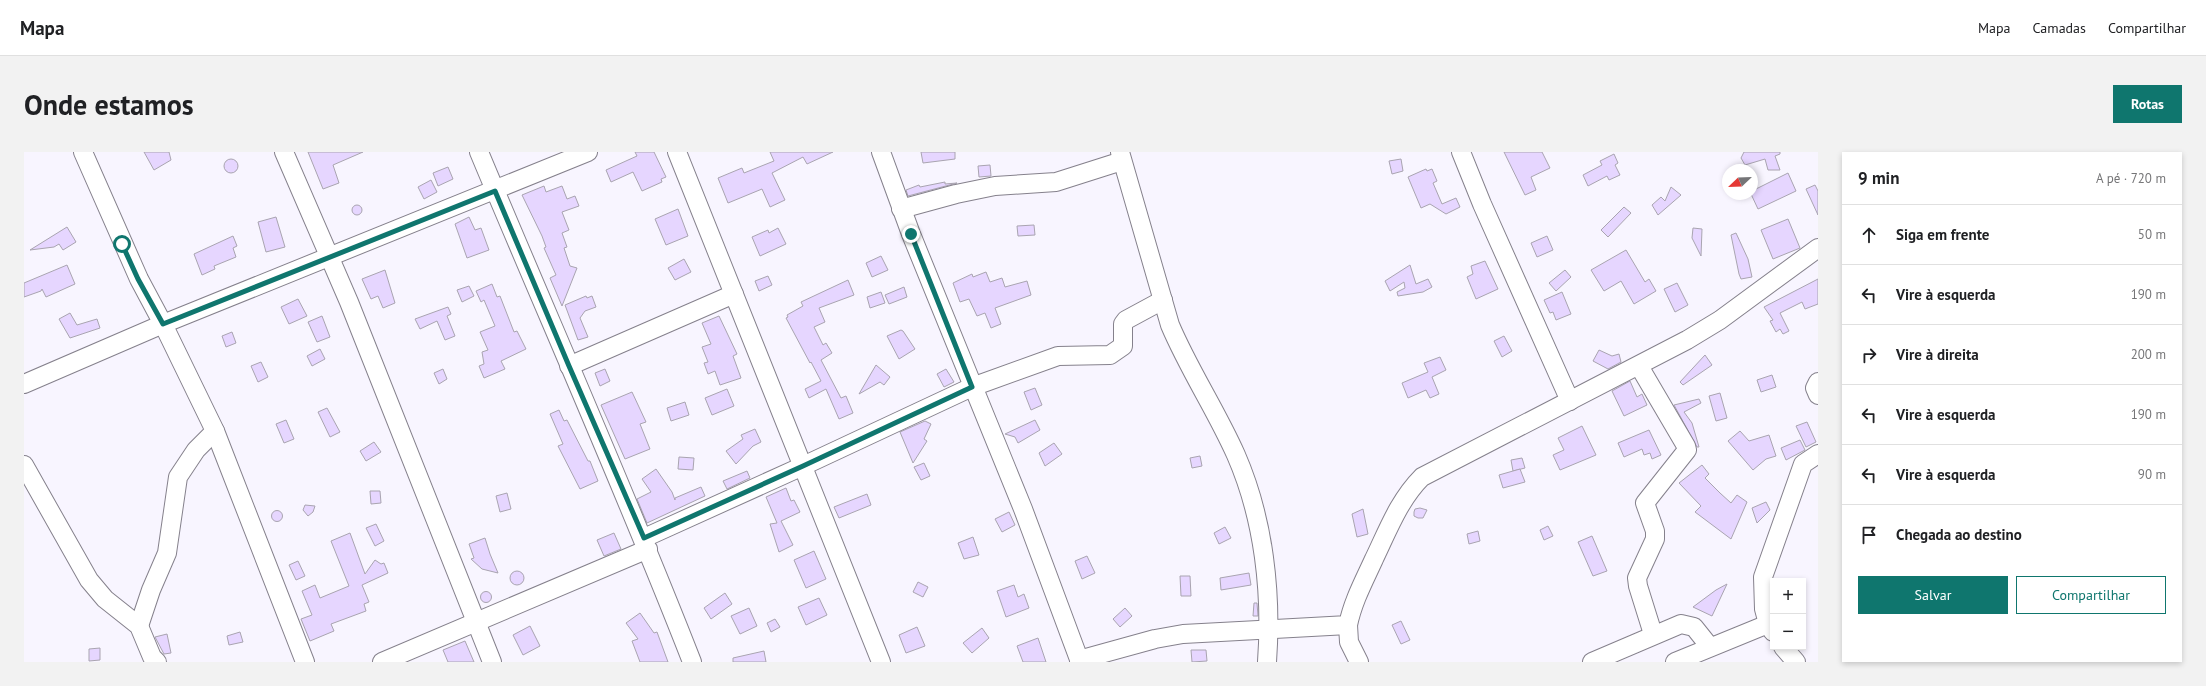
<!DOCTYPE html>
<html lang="pt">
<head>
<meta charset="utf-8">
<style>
	body { margin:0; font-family:"PT Sans",sans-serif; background:#f2f2f2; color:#202124 }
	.controls { position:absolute; right:12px; bottom:12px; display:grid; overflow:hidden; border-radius:0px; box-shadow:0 2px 6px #0003 }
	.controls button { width:36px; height:36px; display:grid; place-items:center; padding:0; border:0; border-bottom:1px solid #e0e0e0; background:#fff; color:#202124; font:20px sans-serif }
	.compass { position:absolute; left:1698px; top:12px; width:36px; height:36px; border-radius:50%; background:#fff; box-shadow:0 2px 6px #0003; rotate:247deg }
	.stop { position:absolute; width:12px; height:12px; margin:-9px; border:3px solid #0f766e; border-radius:50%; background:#fff }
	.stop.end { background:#0f766e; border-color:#fff; box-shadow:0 1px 4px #0008 }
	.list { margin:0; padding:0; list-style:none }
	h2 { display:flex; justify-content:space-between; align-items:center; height:52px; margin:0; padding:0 16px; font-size:17px }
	h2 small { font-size:13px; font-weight:400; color:#757577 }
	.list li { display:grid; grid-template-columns:26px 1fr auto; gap:12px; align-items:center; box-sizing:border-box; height:60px; padding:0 16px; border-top:1px solid #e0e0e0 }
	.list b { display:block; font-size:15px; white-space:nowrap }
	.list em { font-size:13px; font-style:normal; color:#757577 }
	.actions { display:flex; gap:8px; padding:12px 16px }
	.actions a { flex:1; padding:9px 0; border:1px solid #0f766e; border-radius:0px; text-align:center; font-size:14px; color:#0f766e }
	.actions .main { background:#0f766e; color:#fff }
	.icon { flex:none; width:22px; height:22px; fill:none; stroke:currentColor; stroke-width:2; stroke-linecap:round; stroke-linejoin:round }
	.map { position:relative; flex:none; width:1794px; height:510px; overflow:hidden; border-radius:0px }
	header { display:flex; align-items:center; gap:24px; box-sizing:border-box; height:56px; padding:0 20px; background:#fff; border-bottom:1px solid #e0e0e0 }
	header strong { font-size:19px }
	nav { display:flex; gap:22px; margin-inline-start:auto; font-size:14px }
	.intro { display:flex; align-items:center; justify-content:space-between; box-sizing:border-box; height:96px; padding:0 24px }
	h1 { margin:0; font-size:28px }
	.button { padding:10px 18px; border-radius:0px; background:#0f766e; color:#fff; font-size:14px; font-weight:700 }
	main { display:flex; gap:24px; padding:0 24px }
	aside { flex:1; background:#fff; border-radius:0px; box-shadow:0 2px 6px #0003 }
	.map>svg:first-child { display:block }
	.building { fill:#e6d6ff; stroke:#a9a4b0 }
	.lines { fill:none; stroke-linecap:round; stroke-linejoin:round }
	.minor-casing { stroke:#85818c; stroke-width:20 }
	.minor { stroke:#fff; stroke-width:18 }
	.route { stroke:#0f766e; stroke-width:5 }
</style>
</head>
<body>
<header>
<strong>Mapa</strong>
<nav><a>Mapa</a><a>Camadas</a><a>Compartilhar</a></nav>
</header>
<div class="intro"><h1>Onde estamos</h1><a class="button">Rotas</a></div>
<main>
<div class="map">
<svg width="1794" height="510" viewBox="0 0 1794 510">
	<rect width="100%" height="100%" fill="#f8f5ff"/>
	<g class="building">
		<polygon points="120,0 145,0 147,8 130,18"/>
		<polygon points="284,0 339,0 309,13 315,31 299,37"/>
		<polygon points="611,0 630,0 642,25 637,27 638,30 618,39 609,20 587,30 582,18 613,4"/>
		<polygon points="746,0 809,0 783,12 779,5 748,21 761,48 746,55 738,37 704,51 694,26 718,16 720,21 750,9"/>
		<polygon points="897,0 931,0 931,7 899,11"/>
		<polygon points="1480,0 1518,0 1526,16 1507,25 1512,38 1501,43"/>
		<polygon points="1720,0 1756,0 1756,2 1751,4 1756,18 1744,18 1741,7 1721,13 1717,6"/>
		<polygon points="1590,2 1594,11 1591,13 1596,23 1585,28 1583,24 1564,34 1559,23 1578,13 1576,9"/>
		<circle cx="207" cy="14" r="7"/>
		<polygon points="1377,7 1379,19 1368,22 1365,9"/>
		<polygon points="966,13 967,24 955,25 954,14"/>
		<polygon points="424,15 429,27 414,34 409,21"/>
		<polygon points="1402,17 1403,19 1408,17 1413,29 1409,31 1418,52 1432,46 1436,55 1422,62 1406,52 1397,56 1384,25"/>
		<polygon points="1764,21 1772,39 1734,57 1727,42 1728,39"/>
		<polygon points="407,28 413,40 400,47 394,35"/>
		<polygon points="921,30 921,32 933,31 884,44 882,38 895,33 896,35"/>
		<polygon points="1791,33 1794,39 1794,63 1782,37"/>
		<polygon points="520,34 522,40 538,34 543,47 551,44 555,54 538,60 545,78 538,81 543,95 540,96 546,114 553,116 538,154 526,126 532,123 520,96 522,95 518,84 498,43"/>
		<polygon points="1647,35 1657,43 1634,63 1628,53 1637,45 1641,49"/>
		<circle cx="333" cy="58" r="5"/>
		<polygon points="1600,55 1607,61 1584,85 1577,78"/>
		<polygon points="654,57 664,84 642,93 631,67"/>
		<polygon points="252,65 261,95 242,100 234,70"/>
		<polygon points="445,65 451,78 457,76 465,98 443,106 431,72"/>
		<polygon points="1764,67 1776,96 1749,107 1737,78"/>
		<polygon points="1010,73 1011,83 994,84 993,74"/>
		<polygon points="43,75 52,90 39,98 35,92 30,95 6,98"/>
		<polygon points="754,76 762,92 736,104 728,85 744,78 745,81"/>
		<polygon points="1669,76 1678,77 1677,104 1668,86"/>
		<polygon points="1712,81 1724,107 1728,125 1717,127 1715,122 1707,83"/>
		<polygon points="209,84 213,94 209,96 212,105 190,114 191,117 178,123 170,102"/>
		<polygon points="1523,84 1529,98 1513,105 1507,91"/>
		<polygon points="1602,98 1621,130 1625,127 1632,139 1610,152 1597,129 1580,139 1567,118"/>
		<polygon points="857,104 864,118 848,125 842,111"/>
		<polygon points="660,107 667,120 651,128 644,116"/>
		<polygon points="1461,109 1474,137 1452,147 1443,125 1449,122 1447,114"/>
		<polygon points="43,113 51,132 22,145 18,137 17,139 0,145 0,131"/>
		<polygon points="1386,113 1392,132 1404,127 1408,135 1399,140 1374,144 1373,140 1381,136 1380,130 1366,139 1361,129"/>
		<polygon points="361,118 371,151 359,156 354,144 347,147 338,127"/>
		<polygon points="1541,118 1547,125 1532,139 1525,131"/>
		<polygon points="962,120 966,130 978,126 981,135 1003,129 1007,143 971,156 977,172 967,176 961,161 953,164 945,147 936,150 929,131 948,122 949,125"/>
		<polygon points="744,124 748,133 735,139 731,129"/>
		<polygon points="1794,127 1794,152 1781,157 1778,150 1756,161 1765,179 1759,182 1756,177 1752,180 1746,169 1749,168 1740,155"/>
		<polygon points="824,128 830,143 795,156 801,170 790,175 799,193 802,191 808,201 797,208 817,246 822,244 829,261 815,267 802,237 785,246 781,237 797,229 787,210 786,211 762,166 764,165 763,163 779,154 777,150"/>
		<polygon points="1653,131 1664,153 1651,160 1640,137"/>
		<polygon points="468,132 473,145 476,144 490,180 493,179 502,197 477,209 481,217 460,226 455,214 460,212 458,200 464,198 456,180 471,174 460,148 457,150 452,139"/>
		<polygon points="445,134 450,144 438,150 433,138"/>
		<polygon points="880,135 883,145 865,152 861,143"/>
		<polygon points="857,140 861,151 846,156 843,145"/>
		<polygon points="1538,140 1547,162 1532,168 1529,160 1526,161 1520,148"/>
		<polygon points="562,144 563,146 568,144 572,155 561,159 556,166 564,185 554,188 541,153"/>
		<polygon points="274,147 283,164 265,172 257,155"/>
		<polygon points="424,155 427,162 423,164 431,184 421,188 413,169 396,177 391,167"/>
		<polygon points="46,161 53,173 73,167 76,176 46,186 35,167"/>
		<polygon points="298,164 306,185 293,190 284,170"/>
		<polygon points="695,164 713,202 709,204 717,226 696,233 691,219 684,222 680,211 684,210 678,195 687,192 678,171"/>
		<polygon points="877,178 879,179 891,197 875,207 863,184"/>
		<polygon points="208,180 212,191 202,195 198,184"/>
		<polygon points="1480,184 1488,199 1478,205 1470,189"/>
		<polygon points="296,197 301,207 288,214 283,204"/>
		<polygon points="1575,198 1588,204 1595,202 1597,210 1584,217 1569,209"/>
		<polygon points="1681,203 1688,213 1659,233 1656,230"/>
		<polygon points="1416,205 1422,218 1408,225 1415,242 1406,246 1402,238 1384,246 1378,231 1404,220 1400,211"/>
		<polygon points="237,210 244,225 234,230 227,214"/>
		<polygon points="852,213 866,225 860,233 856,230 835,242"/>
		<polygon points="419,217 423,227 415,232 410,221"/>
		<polygon points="581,217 586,229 576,234 571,221"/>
		<polygon points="922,217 930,230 920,235 913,222"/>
		<polygon points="1748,223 1752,235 1737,240 1733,228"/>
		<polygon points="1606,229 1613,245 1618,242 1623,253 1600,264 1588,239"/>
		<polygon points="1011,236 1018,253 1007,258 1000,240"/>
		<polygon points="703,237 710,254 688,263 681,246"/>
		<polygon points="608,240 622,270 616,272 626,297 601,307 577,253"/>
		<polygon points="1696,241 1703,266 1692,269 1685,244"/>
		<polygon points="1675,247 1677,251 1660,260 1668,271 1675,295 1673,295 1650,253"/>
		<polygon points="661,250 665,263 647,269 643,256"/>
		<polygon points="303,256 316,280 306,285 294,260"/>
		<polygon points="535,258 540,269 543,268 564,309 566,309 574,329 556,337 534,294 539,292 526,262"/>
		<polygon points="262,268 270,287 260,291 252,272"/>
		<polygon points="1011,268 1016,278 994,291 991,285 981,282"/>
		<polygon points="901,269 907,272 900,287 903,289 889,311 876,280"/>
		<polygon points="1783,270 1792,290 1782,295 1772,274"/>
		<polygon points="1558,274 1572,303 1536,318 1529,303 1540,298 1534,286"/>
		<polygon points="731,277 737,290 729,294 712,312 702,299 719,287 717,283"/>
		<polygon points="1625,278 1637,303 1628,307 1626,301 1620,303 1618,297 1600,305 1594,291"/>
		<polygon points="1716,279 1725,289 1745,283 1752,304 1742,307 1729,318 1704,289"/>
		<polygon points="1776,288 1781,298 1762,308 1757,296"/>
		<polygon points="350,290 357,300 342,309 336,299"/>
		<polygon points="1030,291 1038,302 1021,314 1015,301"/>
		<polygon points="1176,304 1178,314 1168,316 1166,306"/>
		<polygon points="655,305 670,306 669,318 654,317"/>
		<polygon points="1498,306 1501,316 1489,319 1487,308"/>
		<polygon points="900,311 906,324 897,328 890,315"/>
		<polygon points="1678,313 1685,322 1681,326 1696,341 1707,351 1713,343 1723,350 1707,387 1671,360 1677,354 1655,331"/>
		<polygon points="632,317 648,340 651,348 651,346 677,335 681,344 623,371 613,347 627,340 618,327"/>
		<polygon points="1496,317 1501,330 1479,336 1475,323"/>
		<polygon points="723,319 726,326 703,337 699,329"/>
		<polygon points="762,336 767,349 770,348 776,360 757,369 769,393 755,400 746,372 753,371 742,345"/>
		<polygon points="346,339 356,339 357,351 347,352"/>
		<polygon points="483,341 487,357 476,360 472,344"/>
		<polygon points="843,342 847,353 815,366 810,355"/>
		<polygon points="1742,350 1746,358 1733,371 1728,356"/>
		<polygon points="281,353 291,354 289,360 284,364 279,358"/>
		<polygon points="1396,356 1403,358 1399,366 1394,366 1390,364 1390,360 1391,357"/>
		<polygon points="1339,357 1344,382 1333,385 1328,362"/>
		<circle cx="253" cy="364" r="5.5"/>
		<polygon points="985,360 991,373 978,380 971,367"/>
		<polygon points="352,372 360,389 351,394 342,376"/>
		<polygon points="1524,374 1529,384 1520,388 1516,378"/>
		<polygon points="1201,375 1207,386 1195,392 1190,381"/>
		<polygon points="1454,379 1456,389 1445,392 1443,382"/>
		<polygon points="326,381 341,422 351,408 357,412 360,411 364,421 338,433 345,450 340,452 342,459 307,472 310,479 286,489 277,467 288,463 278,439 291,433 296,446 325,434 307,389"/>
		<polygon points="590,381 597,397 580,404 573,388"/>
		<polygon points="1568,384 1583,419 1569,424 1554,390"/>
		<polygon points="949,385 955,403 940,407 934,391"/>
		<polygon points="461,386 466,402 474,421 458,417 447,407 450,406 445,392"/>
		<polygon points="790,399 802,427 782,436 770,408"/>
		<polygon points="1063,404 1071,421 1058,427 1051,409"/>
		<polygon points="274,409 281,424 272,428 265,413"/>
		<circle cx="493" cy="426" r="7"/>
		<polygon points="1225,421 1227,433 1197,438 1196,426"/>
		<polygon points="1156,424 1166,424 1167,444 1157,444"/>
		<polygon points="894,430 904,435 899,445 889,440"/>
		<polygon points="1703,432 1688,464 1669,455 1692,438"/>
		<polygon points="990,433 994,445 1000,442 1005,456 982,465 973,439"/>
		<circle cx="462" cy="445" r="5.5"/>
		<polygon points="701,441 708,452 687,467 680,456"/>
		<polygon points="795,446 803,463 782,473 774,455"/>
		<polygon points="1230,451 1233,451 1234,464 1229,464"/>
		<polygon points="725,456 733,474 716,482 707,464"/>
		<polygon points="1101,456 1108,464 1096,475 1089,467"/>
		<polygon points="616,461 630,481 633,480 644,510 616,510 608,489 614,487 602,471"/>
		<polygon points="751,467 756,475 747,480 743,471"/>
		<polygon points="1377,469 1386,488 1377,492 1368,473"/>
		<polygon points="506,474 516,494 499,503 489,483"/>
		<polygon points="893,475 901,494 882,501 875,483"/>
		<polygon points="958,476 965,486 948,501 939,491"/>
		<polygon points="216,480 219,490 205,493 203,484"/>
		<polygon points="143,482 147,501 140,502 131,485"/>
		<polygon points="1014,486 1022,510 999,510 993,494"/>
		<polygon points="441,489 450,510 424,510 419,498"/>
		<polygon points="76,496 76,508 65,509 65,497"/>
		<polygon points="1167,498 1182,498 1183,509 1168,510"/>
		<polygon points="740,499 742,510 709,510 709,506"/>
	</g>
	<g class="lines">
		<defs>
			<g id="minor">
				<polyline points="59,0 115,127 139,172 191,279 281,510"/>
				<polyline points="260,0 325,150 468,510"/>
				<path d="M455 0C526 170 601 338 668 510"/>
				<polyline points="653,0 857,510"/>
				<polyline points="857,0 887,82 999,357 1056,510"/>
				<path d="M1096 0 1146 173C1165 218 1192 258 1212 303 1240 367 1248 441 1243 510"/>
				<polyline points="1437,0 1458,52 1546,249"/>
				<polyline points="877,57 932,42 971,34 1032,30 1098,9"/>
				<polyline points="545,214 710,142"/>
				<polyline points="1615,214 1662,294 1663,298 1621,351 1631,379 1631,387 1613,426 1614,434 1629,482"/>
				<polyline points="1794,230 1791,236 1794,243"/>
				<polyline points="0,232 139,172 564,0"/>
				<polyline points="0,313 65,428 81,447 115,474 128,505 133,510"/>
				<polyline points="620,386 779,314 948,235 1034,204 1086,203 1099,194 1099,172 1102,168 1139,148"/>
				<polyline points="1324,473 1325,490 1335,510"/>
				<polyline points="115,474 127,438 143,401 154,325 172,298 191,279"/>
				<polyline points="1749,480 1744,472 1740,457 1739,425 1779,312 1794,302"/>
				<polyline points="1759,495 1772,510"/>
				<path d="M1055 508 1131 487 1159 482 1324 473C1329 449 1340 429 1350 407 1364 378 1375 348 1398 325L1663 188 1696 168 1794 96"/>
				<polyline points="358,510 624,397"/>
				<polyline points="1568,510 1657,472 1670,475 1686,495"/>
				<polyline points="1651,510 1744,472"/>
			</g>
		</defs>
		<use href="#minor" class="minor-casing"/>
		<use href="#minor" class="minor"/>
	</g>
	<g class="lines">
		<polyline class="route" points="98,92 114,127 139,172 471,39 545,214 620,386 779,314 948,235 887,82"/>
	</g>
</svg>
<div class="controls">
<button>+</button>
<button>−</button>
</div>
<svg class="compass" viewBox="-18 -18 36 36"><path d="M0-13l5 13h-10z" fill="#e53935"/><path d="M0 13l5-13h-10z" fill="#757577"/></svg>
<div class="stop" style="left:98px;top:92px"></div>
<div class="stop end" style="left:887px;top:82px"></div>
</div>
<aside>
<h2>9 min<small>A pé · 720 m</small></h2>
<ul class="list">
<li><svg class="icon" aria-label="ahead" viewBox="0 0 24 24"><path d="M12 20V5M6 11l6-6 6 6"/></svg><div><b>Siga em frente</b></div><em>50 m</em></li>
<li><svg class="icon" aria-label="left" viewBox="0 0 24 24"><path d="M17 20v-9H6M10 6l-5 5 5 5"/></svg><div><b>Vire à esquerda</b></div><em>190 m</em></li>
<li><svg class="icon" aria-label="right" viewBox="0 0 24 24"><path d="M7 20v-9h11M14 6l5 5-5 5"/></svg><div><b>Vire à direita</b></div><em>200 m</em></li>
<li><svg class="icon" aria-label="left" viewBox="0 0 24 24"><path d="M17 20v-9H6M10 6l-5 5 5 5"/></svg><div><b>Vire à esquerda</b></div><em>190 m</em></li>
<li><svg class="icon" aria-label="left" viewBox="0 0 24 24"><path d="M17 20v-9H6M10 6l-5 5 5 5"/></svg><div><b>Vire à esquerda</b></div><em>90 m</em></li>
<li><svg class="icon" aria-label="arrive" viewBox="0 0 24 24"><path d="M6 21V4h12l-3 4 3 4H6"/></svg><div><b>Chegada ao destino</b></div></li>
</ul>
<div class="actions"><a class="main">Salvar</a><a>Compartilhar</a></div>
</aside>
</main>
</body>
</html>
